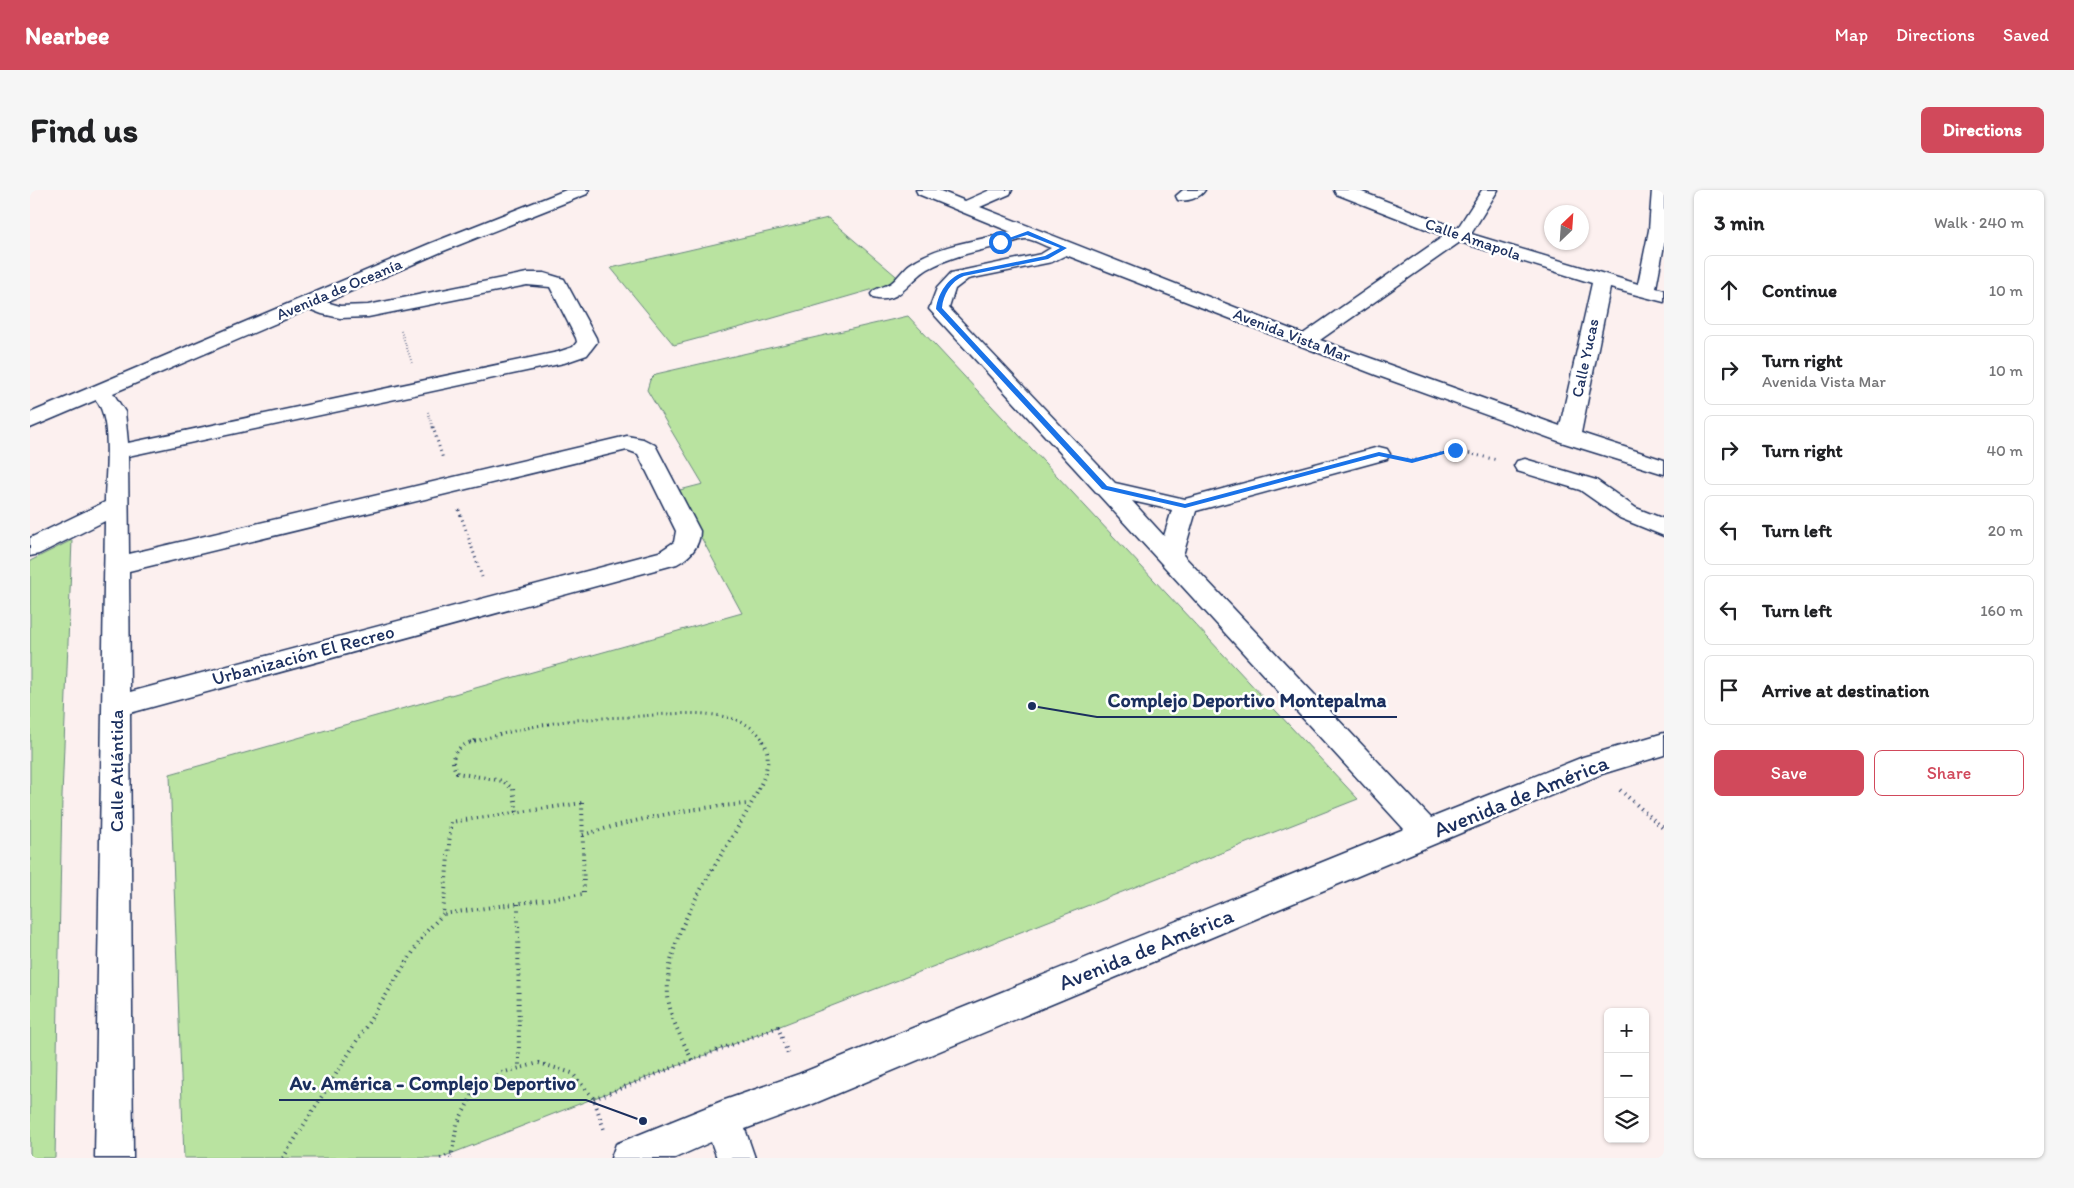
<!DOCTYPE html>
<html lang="en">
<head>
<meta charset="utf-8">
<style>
	body { margin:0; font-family:Itim,sans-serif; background:#f6f6f6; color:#202124 }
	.controls { position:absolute; right:15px; bottom:15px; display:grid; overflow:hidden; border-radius:8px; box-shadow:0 1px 4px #0004 }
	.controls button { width:45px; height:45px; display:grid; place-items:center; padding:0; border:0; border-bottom:1px solid #e0e0e0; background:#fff; color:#202124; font:25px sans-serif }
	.compass { position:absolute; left:1514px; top:15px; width:45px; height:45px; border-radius:50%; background:#fff; box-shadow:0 1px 4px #0004; rotate:25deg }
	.stop { position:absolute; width:15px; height:15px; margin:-11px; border:4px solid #1a73e8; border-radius:50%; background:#fff }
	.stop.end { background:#1a73e8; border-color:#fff; box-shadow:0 1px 5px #0008 }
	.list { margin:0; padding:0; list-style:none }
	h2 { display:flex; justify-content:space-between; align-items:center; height:65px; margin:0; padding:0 20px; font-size:21px }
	h2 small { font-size:16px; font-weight:400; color:#757577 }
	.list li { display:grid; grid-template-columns:32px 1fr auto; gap:15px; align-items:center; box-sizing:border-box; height:70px; margin:0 10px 10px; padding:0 10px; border:1px solid #e0e0e0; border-radius:8px }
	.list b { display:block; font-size:19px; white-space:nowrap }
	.list p { margin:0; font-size:16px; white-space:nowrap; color:#757577 }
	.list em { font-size:16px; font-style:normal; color:#757577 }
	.actions { display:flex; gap:10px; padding:15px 20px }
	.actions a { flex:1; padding:11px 0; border:1px solid #d1495b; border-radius:8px; text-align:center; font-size:18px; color:#d1495b }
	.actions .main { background:#d1495b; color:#fff }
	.icon { flex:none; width:28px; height:28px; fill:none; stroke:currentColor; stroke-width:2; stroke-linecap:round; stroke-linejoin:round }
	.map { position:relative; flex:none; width:1634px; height:968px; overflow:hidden; border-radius:8px }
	header { display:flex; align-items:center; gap:30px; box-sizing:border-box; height:70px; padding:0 25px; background:#d1495b; color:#fff }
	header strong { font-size:24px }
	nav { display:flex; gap:28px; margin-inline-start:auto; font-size:18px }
	.intro { display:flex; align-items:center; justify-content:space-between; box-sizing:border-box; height:120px; padding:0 30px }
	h1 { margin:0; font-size:35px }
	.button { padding:12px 22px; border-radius:8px; background:#d1495b; color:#fff; font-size:18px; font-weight:700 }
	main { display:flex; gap:30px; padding:0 30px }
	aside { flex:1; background:#fff; border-radius:8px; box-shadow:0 1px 4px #0004 }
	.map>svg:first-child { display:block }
	.green { fill:#b9e3a0; stroke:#6a897f }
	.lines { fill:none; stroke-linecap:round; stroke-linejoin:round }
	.minor-casing { stroke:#1b2f5e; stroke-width:3 }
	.path-far2 { stroke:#1b2f5e; stroke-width:2; stroke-dasharray:0.5 2.5; stroke-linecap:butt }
	.path-far1 { stroke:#1b2f5e; stroke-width:3; stroke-dasharray:1 4; stroke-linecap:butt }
	.path { stroke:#1b2f5e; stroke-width:4; stroke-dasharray:1 4.5; stroke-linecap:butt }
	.minor { fill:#fff; fill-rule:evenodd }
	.route { fill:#1a73e8 }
	.labels { text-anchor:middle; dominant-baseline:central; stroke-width:5; stroke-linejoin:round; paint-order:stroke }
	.far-street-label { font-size:16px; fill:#1b2f5e; stroke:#fff }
	.street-label { font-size:19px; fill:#1b2f5e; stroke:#fff }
	.near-street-label { font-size:22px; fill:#1b2f5e; stroke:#fff }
	.leader { fill:none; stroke:#1b2f5e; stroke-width:2 }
	.callout-dot { fill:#1b2f5e; stroke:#fff; stroke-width:2 }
	.callout-label { font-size:20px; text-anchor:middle; font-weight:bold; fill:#1b2f5e; stroke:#fff; stroke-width:5; stroke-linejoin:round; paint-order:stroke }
</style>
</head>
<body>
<header>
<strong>Nearbee</strong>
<nav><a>Map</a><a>Directions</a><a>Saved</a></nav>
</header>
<div class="intro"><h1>Find us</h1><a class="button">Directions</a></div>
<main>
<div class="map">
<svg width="1634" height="968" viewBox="0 0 1634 968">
	<rect width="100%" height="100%" fill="#fcf0ef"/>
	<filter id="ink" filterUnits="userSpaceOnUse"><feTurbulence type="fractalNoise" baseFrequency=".02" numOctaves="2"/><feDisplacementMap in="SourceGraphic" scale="10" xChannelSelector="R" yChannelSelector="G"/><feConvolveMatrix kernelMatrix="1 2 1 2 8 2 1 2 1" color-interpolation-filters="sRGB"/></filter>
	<g filter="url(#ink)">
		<g class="green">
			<polygon points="798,28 872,91 726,133 644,155 581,78"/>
			<polygon points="878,126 1328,609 902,777 410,968 154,968 140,584 712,423 646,301 673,294 617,200 620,190 626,184"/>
			<polygon points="42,350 32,607 25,968 0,968 0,371"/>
		</g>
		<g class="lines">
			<defs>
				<g id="minor">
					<path d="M536 0H559L557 4 411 62 296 112 310 116 338 115 497 83H514L534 89 566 148 567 152 557 165 534 173 98 266 99 364 597 246 613 249 625 255 670 341C670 356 660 367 647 374L100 523 103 968H65L75 331 9 364 0 366V348L75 312C75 286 83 230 66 210L0 238V223L399 54ZM497 95 520 97 546 148 547 152 543 157 528 162 98 253 95 222 83 203 279 119 292 124 310 128 338 127ZM597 260 608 264 646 341 644 352 629 362 100 502 99 381Z"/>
					<path d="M886 0H908L935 11 960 0H982L980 4 950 17 1273 144 1414 46 1306 4 1304 0H1327L1426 38 1429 36 1452 0H1468L1441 44 1608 94 1619 40 1622 0H1634V55L1626 98 1634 100V112L1580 98 1551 243 1634 270V284L1531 252 1346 185 1036 65 1022 72 938 89 925 99 919 118 1085 293 1155 309 1349 257 1357 259 1360 264 1357 269 1166 321 1153 365 1401 628 1553 567 1634 543V565L1572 584 783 914 715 939 725 968H687L681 952 645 968H581L586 954 692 911 769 884 1374 639 899 119 907 98 921 83 1011 64 1021 58C1014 56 1003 49 996 49 989 49 981 53 974 55 948 61 921 66 898 79 879 90 870 115 843 108L841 104C845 97 854 98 861 93 868 88 873 79 880 74 909 54 948 51 981 42L888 4ZM1430 52 1562 93 1530 236 1290 150ZM1102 311 1142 320 1134 346Z"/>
					<path d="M1153 0H1175C1170 8 1157 12 1148 10L1146 6Z"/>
					<polygon points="1495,269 1566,290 1606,318 1634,329 1634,346 1590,328 1550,300 1487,281 1484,276 1487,271"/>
				</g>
			</defs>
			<use href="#minor" class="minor-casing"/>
			<g class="path-far2">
				<polyline points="371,141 382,173"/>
				<polyline points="398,222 403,238"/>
			</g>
			<g class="path-far1">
				<polyline points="403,237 413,269"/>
				<polyline points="1376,270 1382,271 1425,260 1467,270"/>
				<polyline points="429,320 452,387"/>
				<path d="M440 552C466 546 492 538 518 534 544 529 571 528 598 527 635 525 712 512 734 552"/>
			</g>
			<g class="path">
				<path d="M445 551C427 556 417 566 427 583L473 591 483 599 487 623"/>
				<path d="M733 551C740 563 738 574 734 587 708 652 633 732 638 806 640 829 652 849 662 870L748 837 759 867"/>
				<polyline points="1590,600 1634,639"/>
				<polygon points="552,613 554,704 413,724 421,632"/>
				<path d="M553 645C607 629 661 617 718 614"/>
				<polyline points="488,714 489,878"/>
				<polyline points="564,909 662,870"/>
				<polyline points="253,968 395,743 413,724"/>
				<polyline points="410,968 421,964"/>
				<polyline points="421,968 427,934 444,902 471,883 509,873 542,883 564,909 574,940"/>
			</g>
			<use href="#minor" class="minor"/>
		</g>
	</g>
	<path class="route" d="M998 41 1037 58 1018 69 934 86C921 91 913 105 912 118L1077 296 1155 314 1349 262 1382 269 1425 258 1428 260 1382 273 1349 266 1155 318 1072 299 906 119C908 103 918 88 932 83L1015 66 1030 58 997 45 970 53 968 52Z"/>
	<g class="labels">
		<g class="far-street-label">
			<text transform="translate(1443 49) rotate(19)">Calle Amapola</text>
			<text transform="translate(309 99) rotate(-23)">Avenida de Oceanía</text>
			<text transform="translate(1262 145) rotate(21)">Avenida Vista Mar</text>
			<text transform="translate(1555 168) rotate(-78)">Calle Yucas</text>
		</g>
		<g class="street-label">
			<text transform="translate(273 465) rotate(-15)">Urbanización El Recreo</text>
			<text transform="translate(86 581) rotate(-90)">Calle Atlántida</text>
		</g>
		<g class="near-street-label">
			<text transform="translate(1491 606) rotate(-22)">Avenida de América</text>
			<text transform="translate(1116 759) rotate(-22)">Avenida de América</text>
		</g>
	</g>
	<path class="leader" d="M1002 516L1067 527H1367M613 931L556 910H249"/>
	<g class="callout-dot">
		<circle cx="1002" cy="516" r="5"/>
		<circle cx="613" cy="931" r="5"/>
	</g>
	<g class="callout-label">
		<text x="1217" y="517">Complejo Deportivo Montepalma</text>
		<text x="403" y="900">Av. América - Complejo Deportivo</text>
	</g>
</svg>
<div class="controls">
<button>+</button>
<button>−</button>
<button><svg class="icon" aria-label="layers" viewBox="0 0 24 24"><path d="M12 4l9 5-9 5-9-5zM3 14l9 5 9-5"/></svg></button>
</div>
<svg class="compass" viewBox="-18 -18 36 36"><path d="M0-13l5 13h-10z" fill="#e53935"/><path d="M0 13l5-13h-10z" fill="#757577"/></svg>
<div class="stop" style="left:970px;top:52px"></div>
<div class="stop end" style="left:1425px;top:260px"></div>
</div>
<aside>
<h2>3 min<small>Walk · 240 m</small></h2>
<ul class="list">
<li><svg class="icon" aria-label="ahead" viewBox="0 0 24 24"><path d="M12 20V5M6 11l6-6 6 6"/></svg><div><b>Continue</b></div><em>10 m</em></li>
<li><svg class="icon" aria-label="right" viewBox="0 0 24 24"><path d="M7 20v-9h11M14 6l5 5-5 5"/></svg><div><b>Turn right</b><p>Avenida Vista Mar</p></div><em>10 m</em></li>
<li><svg class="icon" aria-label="right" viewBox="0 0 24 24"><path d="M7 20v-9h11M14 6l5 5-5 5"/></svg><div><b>Turn right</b></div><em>40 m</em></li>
<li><svg class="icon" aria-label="left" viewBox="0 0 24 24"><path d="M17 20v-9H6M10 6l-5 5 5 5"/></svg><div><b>Turn left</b></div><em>20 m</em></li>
<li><svg class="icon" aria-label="left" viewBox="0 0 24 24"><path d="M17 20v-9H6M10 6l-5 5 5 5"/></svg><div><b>Turn left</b></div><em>160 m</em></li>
<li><svg class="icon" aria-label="arrive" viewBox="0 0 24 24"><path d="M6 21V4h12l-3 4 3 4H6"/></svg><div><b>Arrive at destination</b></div></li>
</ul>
<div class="actions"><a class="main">Save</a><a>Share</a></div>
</aside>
</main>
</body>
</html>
